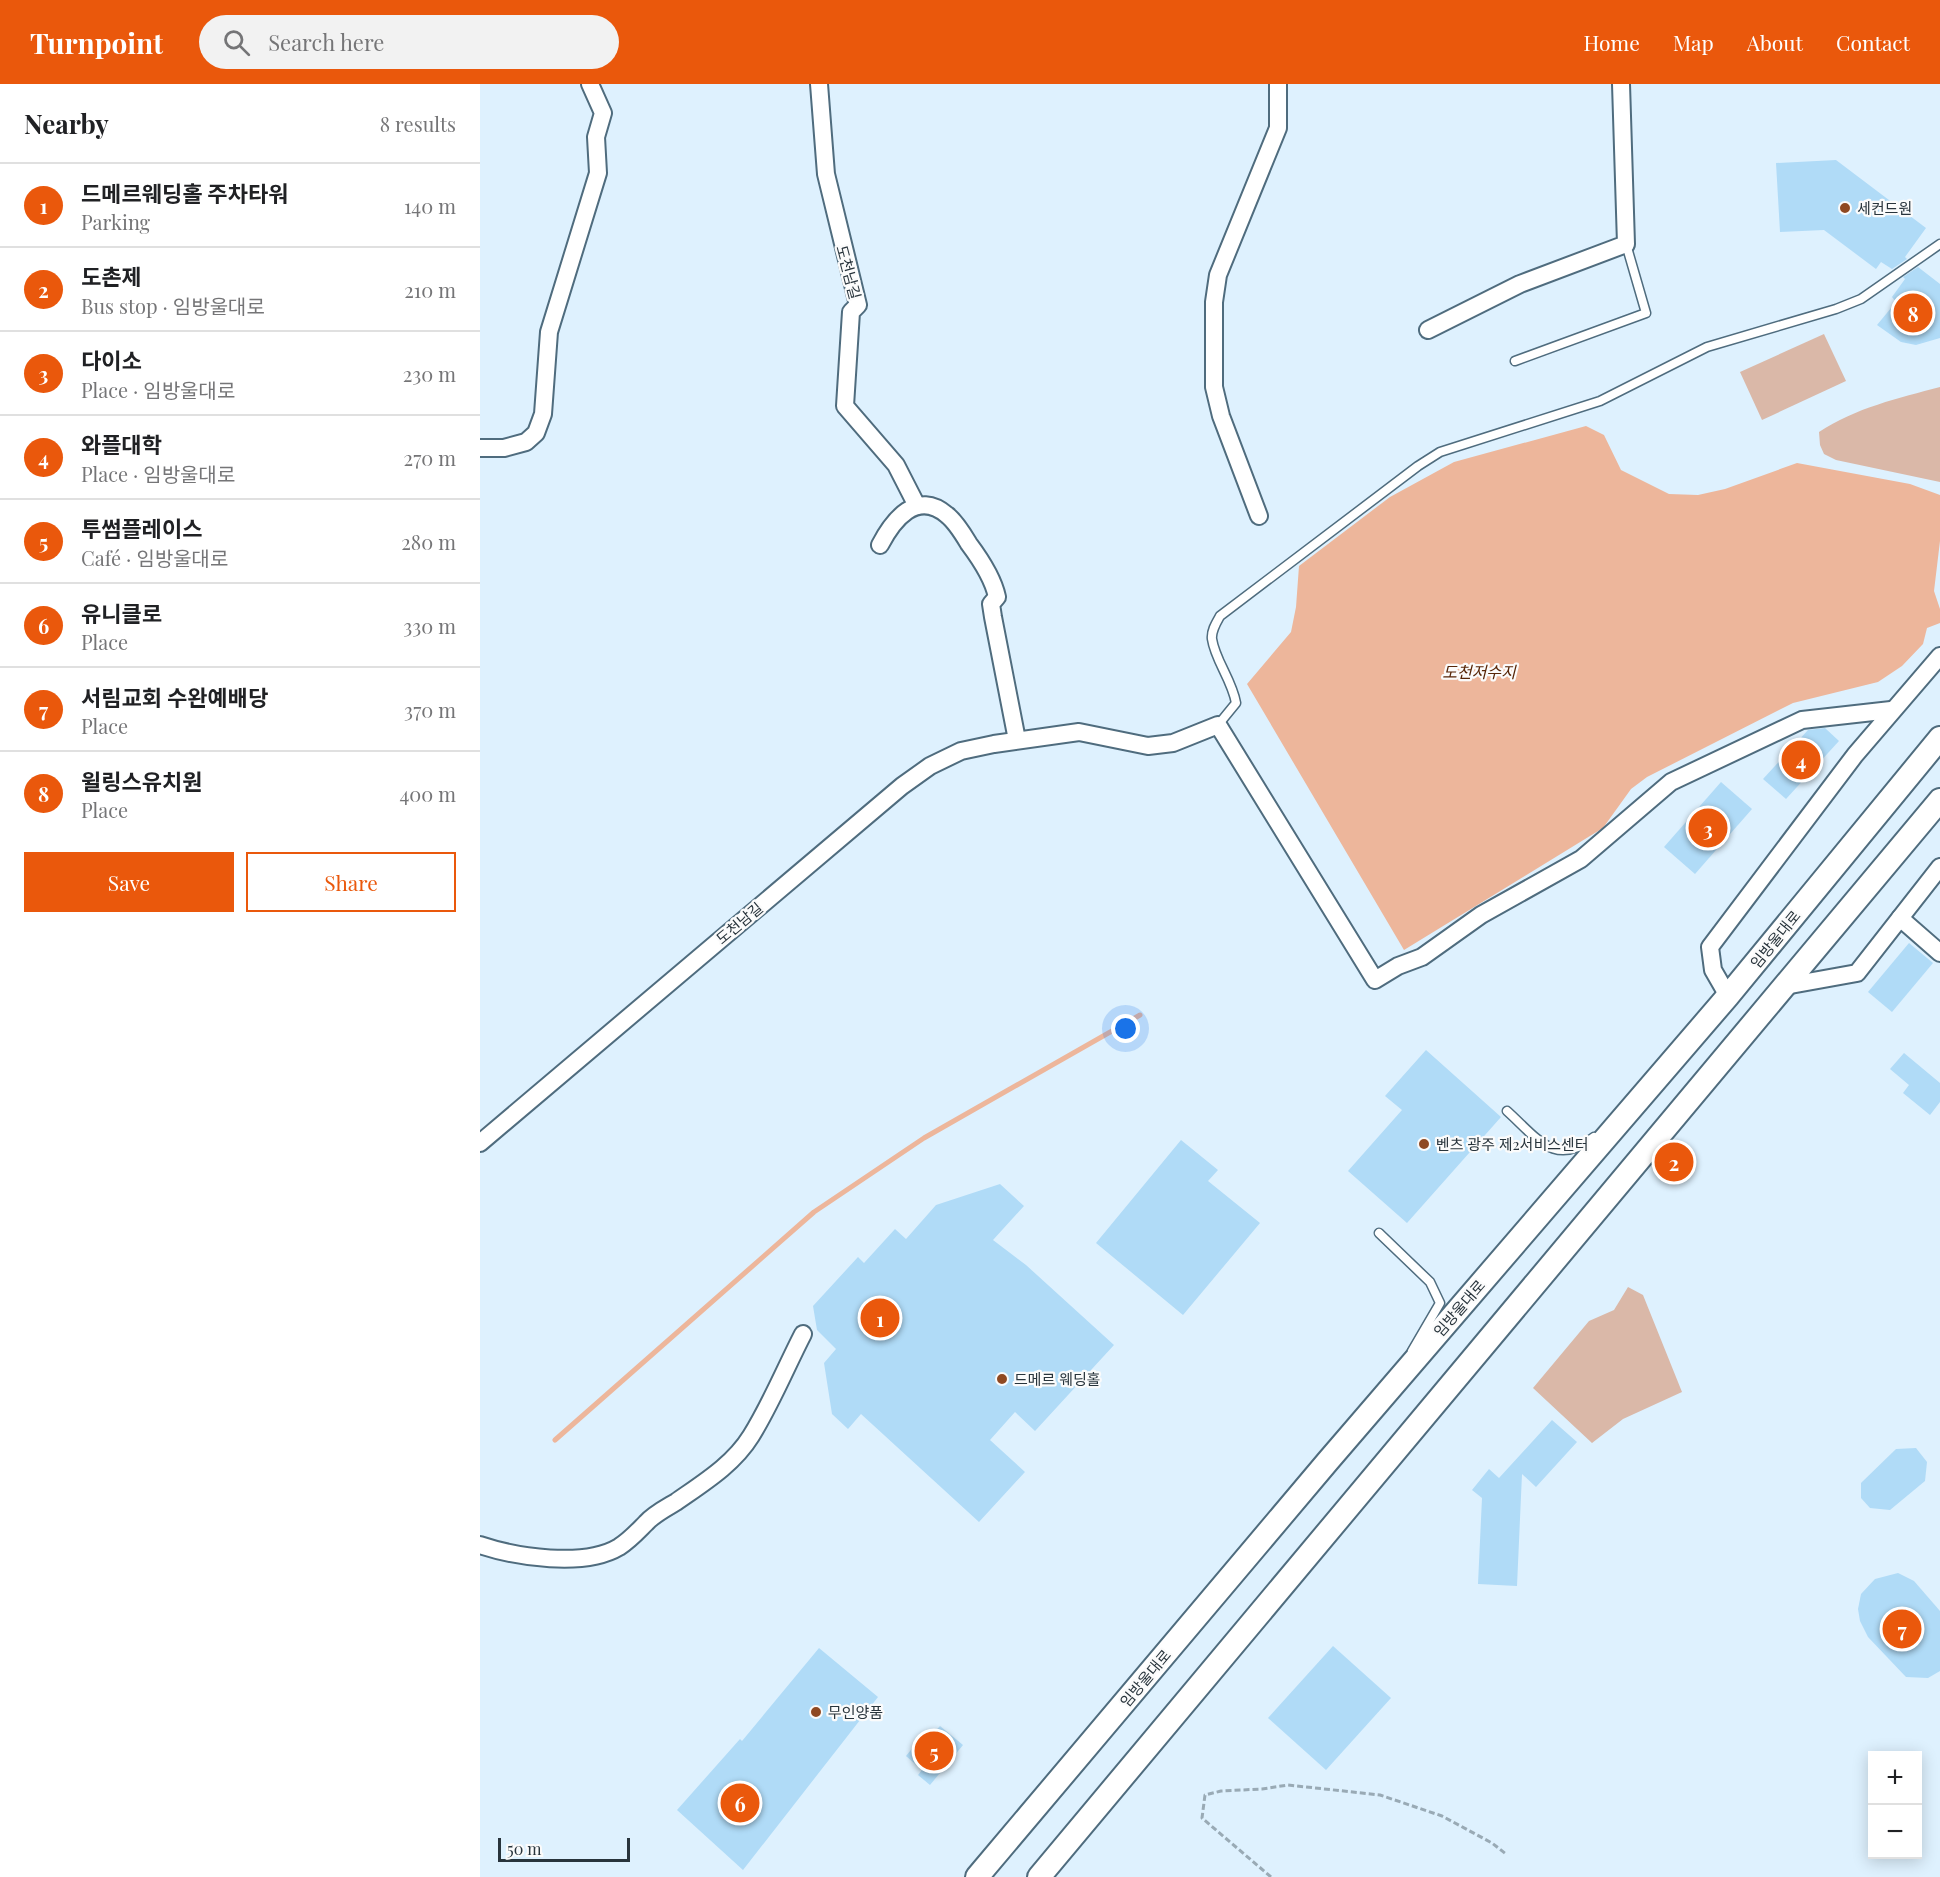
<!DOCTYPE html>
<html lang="en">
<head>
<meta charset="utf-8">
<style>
	body { margin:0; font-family:"Playfair Display","Noto Sans KR",serif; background:#f2f2f2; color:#202124 }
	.controls { position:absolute; right:18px; bottom:18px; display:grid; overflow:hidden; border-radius:0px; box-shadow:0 3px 15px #0003 }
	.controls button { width:54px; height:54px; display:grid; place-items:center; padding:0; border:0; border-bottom:2px solid #e0e0e0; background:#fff; color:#202124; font:30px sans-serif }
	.scale { position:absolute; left:18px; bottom:15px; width:132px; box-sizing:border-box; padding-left:6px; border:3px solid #28343c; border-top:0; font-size:16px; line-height:21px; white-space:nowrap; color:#28343c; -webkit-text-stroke:4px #fbfbfb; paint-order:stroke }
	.you { position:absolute; left:646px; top:945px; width:21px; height:21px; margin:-15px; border:4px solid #fff; border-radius:50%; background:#1a73e8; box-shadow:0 0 0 9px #1a73e833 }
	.badge { display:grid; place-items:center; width:39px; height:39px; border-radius:50%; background:#ea580c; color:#fff; font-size:20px; font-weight:700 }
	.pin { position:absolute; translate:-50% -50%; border:3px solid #fff; box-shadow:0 2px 6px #0006 }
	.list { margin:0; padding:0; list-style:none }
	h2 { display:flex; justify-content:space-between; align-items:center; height:78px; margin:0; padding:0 24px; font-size:26px }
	h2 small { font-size:20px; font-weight:400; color:#757577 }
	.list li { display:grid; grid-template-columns:39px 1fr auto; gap:18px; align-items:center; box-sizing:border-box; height:84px; padding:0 24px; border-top:2px solid #e0e0e0 }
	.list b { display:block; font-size:22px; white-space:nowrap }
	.list p { margin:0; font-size:20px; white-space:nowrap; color:#757577 }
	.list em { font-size:20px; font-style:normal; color:#757577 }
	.actions { display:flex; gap:12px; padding:18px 24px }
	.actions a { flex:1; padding:14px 0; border:2px solid #ea580c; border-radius:0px; text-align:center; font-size:21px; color:#ea580c }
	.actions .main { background:#ea580c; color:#fff }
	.icon { flex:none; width:33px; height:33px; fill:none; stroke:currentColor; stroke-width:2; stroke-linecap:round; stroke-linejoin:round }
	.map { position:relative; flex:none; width:1460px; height:1793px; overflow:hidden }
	header { display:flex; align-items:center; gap:36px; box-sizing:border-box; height:84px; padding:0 30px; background:#ea580c; color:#fff }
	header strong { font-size:28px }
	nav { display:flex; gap:33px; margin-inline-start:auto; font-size:21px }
	.search { width:420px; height:54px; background:#f2f2f2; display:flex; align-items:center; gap:15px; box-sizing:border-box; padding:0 21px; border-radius:33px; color:#757577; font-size:22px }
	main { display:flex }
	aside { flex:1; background:#fff }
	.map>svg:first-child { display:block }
	.green { fill:#dab8a8 }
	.water { fill:#edb69b }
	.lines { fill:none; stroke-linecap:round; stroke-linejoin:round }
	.stream { stroke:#edb69b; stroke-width:5 }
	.building { fill:#b0dbf7 }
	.service-casing { stroke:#4f6c7e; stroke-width:11 }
	.minor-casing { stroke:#4f6c7e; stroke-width:20 }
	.secondary-casing { stroke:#4f6c7e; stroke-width:26 }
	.path { stroke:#99aab5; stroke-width:3; stroke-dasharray:6 3; stroke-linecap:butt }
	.service { stroke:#fff; stroke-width:8 }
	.minor { stroke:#fff; stroke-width:16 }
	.secondary { stroke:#fff; stroke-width:22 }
	.poi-dot { fill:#8f4922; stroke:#fbfbfb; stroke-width:2 }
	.labels { text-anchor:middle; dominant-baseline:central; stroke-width:4.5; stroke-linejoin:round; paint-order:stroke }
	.poi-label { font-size:15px; fill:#28343c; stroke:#fbfbfb; text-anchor:start }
	.street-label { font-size:15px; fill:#28343c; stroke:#fbfbfb }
	.water-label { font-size:16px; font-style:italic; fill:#572507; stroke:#fbfbfb }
</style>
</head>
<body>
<header>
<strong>Turnpoint</strong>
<div class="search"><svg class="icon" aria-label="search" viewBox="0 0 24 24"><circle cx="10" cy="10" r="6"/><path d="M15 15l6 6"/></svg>Search here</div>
<nav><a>Home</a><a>Map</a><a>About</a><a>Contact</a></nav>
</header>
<main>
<aside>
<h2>Nearby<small>8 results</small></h2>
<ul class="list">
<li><span class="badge">1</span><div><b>드메르웨딩홀 주차타워</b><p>Parking</p></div><em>140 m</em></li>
<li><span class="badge">2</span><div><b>도촌제</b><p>Bus stop · 임방울대로</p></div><em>210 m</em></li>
<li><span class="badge">3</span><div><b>다이소</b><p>Place · 임방울대로</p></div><em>230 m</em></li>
<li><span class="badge">4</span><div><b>와플대학</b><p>Place · 임방울대로</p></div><em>270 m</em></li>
<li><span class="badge">5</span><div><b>투썸플레이스</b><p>Café · 임방울대로</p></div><em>280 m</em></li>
<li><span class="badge">6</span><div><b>유니클로</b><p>Place</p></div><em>330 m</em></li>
<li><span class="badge">7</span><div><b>서림교회 수완예배당</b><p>Place</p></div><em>370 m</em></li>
<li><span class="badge">8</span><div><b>윌링스유치원</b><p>Place</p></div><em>400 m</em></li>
</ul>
<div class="actions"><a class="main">Save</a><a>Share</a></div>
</aside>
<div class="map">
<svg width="1460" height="1793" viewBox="0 0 1460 1793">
	<rect width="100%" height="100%" fill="#def1fe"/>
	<g class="green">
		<polygon points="1344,250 1366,297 1282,336 1260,288"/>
		<path d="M1460 303V398L1356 376 1344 370 1340 361 1339 348C1375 324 1419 314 1460 303Z"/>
		<polygon points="1148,1203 1163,1211 1202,1308 1143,1335 1112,1359 1053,1304 1109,1237 1134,1226"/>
	</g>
	<polygon class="water" points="1106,342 1124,351 1141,386 1189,410 1218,411 1245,405 1317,379 1430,400 1460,411 1460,457 1454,507 1460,525 1460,539 1447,544 1443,560 1422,582 1398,598 1313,619 1167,693 1151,705 1123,744 924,866 767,600 811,548 816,523 819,482 910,413 974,378"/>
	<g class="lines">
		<polyline class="stream" points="75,1356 334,1128 444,1054 660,931"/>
	</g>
	<g class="building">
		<polygon points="1356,76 1446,144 1425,173 1427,175 1412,185 1401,178 1396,185 1344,146 1300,148 1296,79"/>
		<polygon points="1438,183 1460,200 1460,254 1436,261 1421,258 1397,241 1416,218 1412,213 1425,195 1423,193"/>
		<polygon points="1345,644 1359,657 1306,715 1283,695 1328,646"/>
		<polygon points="1241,698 1272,725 1215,790 1184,763"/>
		<polygon points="1429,859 1453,879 1412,928 1388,908"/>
		<polygon points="946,966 1021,1033 927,1139 868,1087 922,1026 905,1012"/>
		<polygon points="1424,969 1460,999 1460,1018 1450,1031 1423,1009 1429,1001 1410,985"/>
		<polygon points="701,1056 738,1086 728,1097 780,1139 703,1231 616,1159"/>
		<polygon points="520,1100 544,1122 513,1156 546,1181 634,1261 555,1347 535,1328 510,1356 545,1388 499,1438 381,1330 368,1345 352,1330 344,1279 356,1265 337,1246 333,1222 378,1173 384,1179 415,1145 426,1155 456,1121"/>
		<polygon points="1072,1336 1097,1358 1056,1403 1042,1390 1037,1502 998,1500 1002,1414 992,1406 1009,1385 1019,1394"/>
		<polygon points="1436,1364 1447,1378 1445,1397 1410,1426 1390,1424 1381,1414 1381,1399 1416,1365"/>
		<polygon points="1418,1489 1434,1497 1460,1527 1460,1587 1448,1594 1426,1593 1388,1553 1380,1537 1378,1525 1381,1510 1395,1495"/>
		<polygon points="853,1562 911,1614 846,1686 788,1634"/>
		<polygon points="339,1564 398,1613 263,1786 197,1726 260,1655 262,1657"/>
		<polygon points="460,1642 483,1661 450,1701 438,1691 442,1686 426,1672 443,1651 448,1655"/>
	</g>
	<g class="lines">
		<defs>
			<g id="service">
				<polyline points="1035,277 1166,229 1146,160"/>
				<path d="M738 641 756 619C752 596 735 576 732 555 731 547 736 539 740 532L938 382 960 368 1120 317 1227 263 1356 225 1381 215 1460 160"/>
				<path d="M1027 1027C1057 1054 1075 1084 1114 1053"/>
				<polyline points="899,1149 950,1198 960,1219 932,1267"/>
			</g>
			<g id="minor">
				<polyline points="339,0 346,90 378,221 371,228 365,322 416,381 437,422"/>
				<polyline points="948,246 1040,200 1146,160 1141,0"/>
				<polyline points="0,364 24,364 46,358 56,349 63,330 69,248 118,89 116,53 123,29 110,0"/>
				<polyline points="779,432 741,332 734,303 734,218 738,191 798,44 798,0"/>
				<path d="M400 461C413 436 437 405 467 431 476 438 483 450 489 460 501 476 513 494 517 513L511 520 513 533 537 656"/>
				<polyline points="1420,834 1460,869"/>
				<polyline points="1305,902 1377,889 1460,783"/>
				<polyline points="1248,912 1233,886 1230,863 1375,671 1460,572"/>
				<polyline points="0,1059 422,702 450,682 481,667 514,660 599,648 668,662 693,659 738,641 895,896 918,882 942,873 1001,831 1101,775 1191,698 1322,636 1411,626"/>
				<path d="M0 1461C36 1473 104 1484 139 1463 150 1456 157 1448 166 1439 174 1430 186 1424 196 1418 223 1399 253 1381 271 1352 291 1320 306 1283 323 1250"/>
			</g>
			<g id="secondary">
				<polyline points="497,1793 848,1377 1248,912 1460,654"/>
				<polyline points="559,1793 1460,716"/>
			</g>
		</defs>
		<use href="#service" class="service-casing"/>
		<use href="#minor" class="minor-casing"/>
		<use href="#secondary" class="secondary-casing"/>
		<polyline class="path" points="791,1793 722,1734 725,1711 741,1707 782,1705 808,1701 900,1711 962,1732 1012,1759 1026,1770"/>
		<use href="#service" class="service"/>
		<use href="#minor" class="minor"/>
		<use href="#secondary" class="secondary"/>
	</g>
	<g class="poi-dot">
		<circle cx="1365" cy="124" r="6"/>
		<circle cx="944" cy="1060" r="6"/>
		<circle cx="522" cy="1295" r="6"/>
		<circle cx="336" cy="1628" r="6"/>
	</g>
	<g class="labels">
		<g class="poi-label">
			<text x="1377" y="124">세컨드원</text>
			<text x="956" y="1060">벤츠 광주 제2서비스센터</text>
			<text x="534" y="1295">드메르 웨딩홀</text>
			<text x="348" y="1628">무인양품</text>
		</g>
		<g class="street-label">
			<text transform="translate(369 188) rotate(75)">도천남길</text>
			<text transform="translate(259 839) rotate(-40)">도천남길</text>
			<text transform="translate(1295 855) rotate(-51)">임방울대로</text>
			<text transform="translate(979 1224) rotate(-49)">임방울대로</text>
			<text transform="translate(665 1594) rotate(-50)">임방울대로</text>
		</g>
		<g class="water-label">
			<text x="999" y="587">도천저수지</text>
		</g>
	</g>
</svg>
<div class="controls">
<button>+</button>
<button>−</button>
</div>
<div class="scale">50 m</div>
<div class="you"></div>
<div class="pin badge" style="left:400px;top:1234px">1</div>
<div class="pin badge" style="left:1194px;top:1078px">2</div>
<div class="pin badge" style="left:1228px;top:744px">3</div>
<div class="pin badge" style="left:1321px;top:676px">4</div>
<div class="pin badge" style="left:454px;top:1667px">5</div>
<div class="pin badge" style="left:260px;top:1719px">6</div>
<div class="pin badge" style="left:1422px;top:1545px">7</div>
<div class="pin badge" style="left:1433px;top:229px">8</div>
</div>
</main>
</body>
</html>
